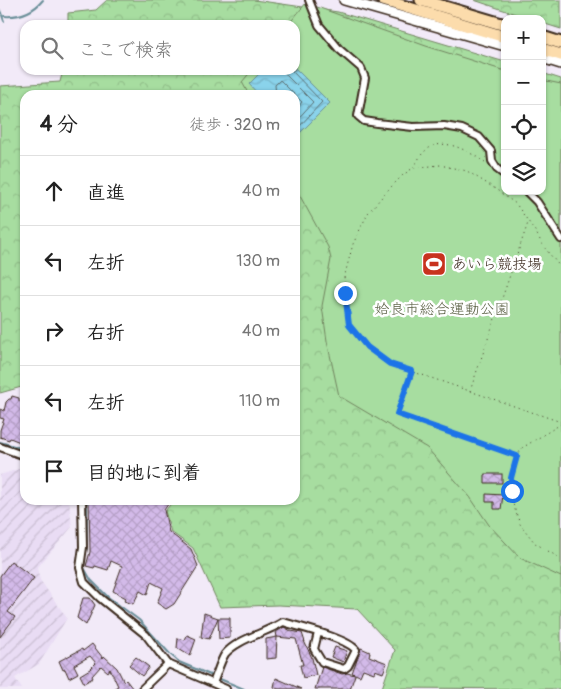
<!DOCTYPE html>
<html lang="ja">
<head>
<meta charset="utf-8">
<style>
	body { margin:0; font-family:Pangolin,"Klee One",sans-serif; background:#f6f6f6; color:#222 }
	.controls { position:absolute; right:15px; top:15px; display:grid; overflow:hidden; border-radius:10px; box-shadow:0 1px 4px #0004 }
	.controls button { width:45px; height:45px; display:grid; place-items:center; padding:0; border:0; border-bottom:1px solid #e0e0e0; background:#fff; color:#222; font:25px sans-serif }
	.stop { position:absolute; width:15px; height:15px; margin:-11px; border:4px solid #1a73e8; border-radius:50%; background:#fff }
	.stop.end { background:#1a73e8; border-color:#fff; box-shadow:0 1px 5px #0008 }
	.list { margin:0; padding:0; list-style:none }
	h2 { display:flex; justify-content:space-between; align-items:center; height:65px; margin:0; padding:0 20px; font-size:21px }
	h2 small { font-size:16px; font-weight:400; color:#767676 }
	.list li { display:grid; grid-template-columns:32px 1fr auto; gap:15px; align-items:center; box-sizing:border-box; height:70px; padding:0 20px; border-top:1px solid #e0e0e0 }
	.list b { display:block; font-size:19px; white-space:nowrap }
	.list em { font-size:16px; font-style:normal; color:#767676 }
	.icon { flex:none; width:28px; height:28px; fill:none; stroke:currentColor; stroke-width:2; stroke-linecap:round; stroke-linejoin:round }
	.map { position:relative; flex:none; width:561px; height:689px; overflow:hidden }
	.search { position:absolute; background:#fff; box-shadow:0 1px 4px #0004; left:20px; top:20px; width:280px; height:55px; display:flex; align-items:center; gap:12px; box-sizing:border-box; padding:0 18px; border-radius:15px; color:#767676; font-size:19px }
	.panel { position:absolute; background:#fff; box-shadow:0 1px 4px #0004; left:20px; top:90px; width:280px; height:415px; border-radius:15px }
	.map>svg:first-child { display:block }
	.industrial { fill:url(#industrial-furrows) }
	.forest { fill:url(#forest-crowns); stroke:#71845f }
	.green { fill:#a7dda0; stroke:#71845f }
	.water { fill:url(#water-waves); stroke:#6a8f99 }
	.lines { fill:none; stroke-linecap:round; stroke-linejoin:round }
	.shore { stroke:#5b6e70; stroke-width:1 }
	.stream { stroke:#6a8f99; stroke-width:2 }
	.building { fill:url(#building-cross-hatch); stroke:#3b2a1e }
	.street-casing { stroke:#3b2a1e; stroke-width:10 }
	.secondary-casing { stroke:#3b2a1e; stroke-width:12 }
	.highway-casing { stroke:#3b2a1e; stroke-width:15 }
	.path { stroke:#3b2a1e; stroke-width:1; stroke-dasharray:1 4; stroke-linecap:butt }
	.street { stroke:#fff; stroke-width:6 }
	.secondary { stroke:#fff; stroke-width:9 }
	.highway { stroke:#fcdcac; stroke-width:11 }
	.route { stroke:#1a73e8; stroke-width:6 }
	.labels { text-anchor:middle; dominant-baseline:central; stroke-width:5; stroke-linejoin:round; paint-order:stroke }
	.poi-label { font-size:15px; fill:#3b2a1e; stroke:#fff; text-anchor:start }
	.park-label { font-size:15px; fill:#5b6045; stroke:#fff }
</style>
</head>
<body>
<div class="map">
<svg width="561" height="689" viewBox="0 0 561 689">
	<defs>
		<pattern id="industrial-furrows" width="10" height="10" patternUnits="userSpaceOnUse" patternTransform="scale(1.25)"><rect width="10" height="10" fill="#e9dcf4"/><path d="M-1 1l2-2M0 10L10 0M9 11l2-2" fill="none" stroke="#c9bdd1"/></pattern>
		<pattern id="forest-crowns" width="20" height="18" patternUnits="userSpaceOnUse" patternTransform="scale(1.25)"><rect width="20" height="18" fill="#a7dda0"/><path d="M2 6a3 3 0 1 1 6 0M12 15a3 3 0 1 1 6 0" fill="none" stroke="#91be89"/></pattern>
		<pattern id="water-waves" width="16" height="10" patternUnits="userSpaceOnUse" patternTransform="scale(1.25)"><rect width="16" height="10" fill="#8ad3eb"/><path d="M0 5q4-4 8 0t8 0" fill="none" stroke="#78b5c9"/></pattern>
		<pattern id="building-cross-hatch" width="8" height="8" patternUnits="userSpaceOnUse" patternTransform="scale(1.25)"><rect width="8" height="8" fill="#d3bae9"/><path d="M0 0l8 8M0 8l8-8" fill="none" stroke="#b6a0c7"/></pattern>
	</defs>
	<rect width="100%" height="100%" fill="#f2eaf8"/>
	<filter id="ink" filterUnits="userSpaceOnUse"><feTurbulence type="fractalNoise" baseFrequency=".02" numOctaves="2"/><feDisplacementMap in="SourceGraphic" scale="10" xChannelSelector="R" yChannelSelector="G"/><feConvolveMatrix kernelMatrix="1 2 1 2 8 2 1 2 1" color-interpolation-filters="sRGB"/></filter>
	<g filter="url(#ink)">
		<polygon class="industrial" points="25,467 25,500 69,500 72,527 37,568 40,580 67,618 39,664 15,678 22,689 0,689 0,475"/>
		<g class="forest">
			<polygon points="107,0 254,0 338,12 505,62 505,191 542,191 542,73 561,79 561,689 382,688 395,650 357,609 278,605 220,607 193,548 171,532 165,511 174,500 295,500 295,95 25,95 25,386 0,393 0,86 60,82 63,70 295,70 295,25 68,25 68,13 96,10"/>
			<polygon points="474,0 561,0 561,29 542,23 542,19 530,19"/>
		</g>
		<polygon class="green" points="306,3 426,46 505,71 505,191 542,191 542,80 561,84 561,577 520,558 489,525 470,497 427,448 339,396 327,341 322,306 331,259 328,247 295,187 295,95 249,95 242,82 252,70 295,70 295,25 288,25"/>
		<polygon class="water" points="295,68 330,103 298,135 295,132 295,95 259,95 249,84 263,70 295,70"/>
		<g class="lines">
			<g class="shore">
				<polyline points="284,70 287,76 313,102 295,122"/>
				<polyline points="291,70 322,102 298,128 295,129"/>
				<polyline points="276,95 275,85 280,80 302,102 295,111"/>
			</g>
			<g class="stream">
				<polyline points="0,10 4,21"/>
				<path d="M4 16C19 17 33 12 43 0"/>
				<polyline points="0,442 25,449"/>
				<polyline points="84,557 87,548 87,500"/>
				<polyline points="83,566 91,580 108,597 139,620 170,654 179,662 244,689"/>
			</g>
		</g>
		<g class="building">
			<polygon points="12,396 19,398 19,401 25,405 25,444 10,438 9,440 0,437 0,430 4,419 0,418 0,409 4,411 6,402 9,399 11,399"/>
			<rect x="485" y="474" width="17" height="9"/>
			<polygon points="486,494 503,495 501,509 494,509 494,502 486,502"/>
			<polygon points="89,500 171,500 164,510 169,532 191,549 198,566 174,604 166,609 157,603 163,588 151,582 147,595 140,591 133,604 124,601 126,598 113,591 122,566 111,561 108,570 95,566 94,568 86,566 90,552"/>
			<polygon points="11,561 34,578 8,612 15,617 0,637 0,576"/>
			<polygon points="83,598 90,598 95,605 86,625 77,618"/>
			<polygon points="204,613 218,618 209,639 201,637"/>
			<polygon points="218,618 230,618 230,638 219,639"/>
			<polygon points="284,627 291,631 302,633 305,642 304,641 312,658 316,675 303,678 300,665 303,665 296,639 277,637 276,658 266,659 266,639 277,637 276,632"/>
			<polygon points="187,635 196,639 190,656 177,648 178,638 185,640"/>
			<polygon points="92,644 103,658 104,656 117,668 124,682 126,680 133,689 113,689 118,686 110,669 108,672 101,666 92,676 93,678 84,683 80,675 90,669 96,663 90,656 74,665 78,673 69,678 65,669 63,670 59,661 82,649 83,651"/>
			<polygon points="335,647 347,651 343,662 331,657"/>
			<polygon points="361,648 370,652 369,656 387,663 383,673 375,670 374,673 363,669 360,676 352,673"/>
			<polygon points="136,657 149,667 142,676 129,665"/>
			<polygon points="322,667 342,674 347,673 355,675 350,689 315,689"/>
			<polygon points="276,678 301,689 278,689 274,687"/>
		</g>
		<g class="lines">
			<defs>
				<g id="street">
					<polyline points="309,0 319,25 339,49 361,68 365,78 358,116 364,121 377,123 413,127 444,126 462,129 479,137 491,151 492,161 497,169 505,175"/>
					<polyline points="526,191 537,202 561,239"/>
					<polyline points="0,447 25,456"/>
					<polyline points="82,500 83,547 80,568 84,582 100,598 146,635 168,664 226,689"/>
					<path d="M213 683C217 674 220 662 225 654 237 639 266 633 283 622 299 627 347 638 356 650L348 666 344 669 322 662 314 649 318 633"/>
					<polyline points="142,689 168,664"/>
				</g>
				<g id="secondary">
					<polyline points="344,0 505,46"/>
					<polyline points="542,58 561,64"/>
				</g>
				<g id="highway">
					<polyline points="383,0 505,37"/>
					<polyline points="421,0 505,25"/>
					<polyline points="542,37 561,43"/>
					<polyline points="542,49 561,55"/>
				</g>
			</defs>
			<use href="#street" class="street-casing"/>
			<use href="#secondary" class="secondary-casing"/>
			<use href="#highway" class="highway-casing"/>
			<g class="path">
				<path d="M414 168C416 163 419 158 422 154 441 133 467 151 485 162"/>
				<polyline points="561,268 544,247 535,231 516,204 494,188 467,171 440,165 413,168 403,175 387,191 368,213 353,244 344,278 349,325 367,347 390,364 561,422"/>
				<polyline points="411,372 397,414 516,456"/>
				<polyline points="470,391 528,223"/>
				<polyline points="561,424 522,448 517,456 511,478 513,504 520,524 535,543 561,559"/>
			</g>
			<use href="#street" class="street"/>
			<use href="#secondary" class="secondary"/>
			<use href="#highway" class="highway"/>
		</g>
	</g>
	<g class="lines" filter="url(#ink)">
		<polyline class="route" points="345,293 349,325 367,347 390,364 412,371 397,414 517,456 511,478 512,491"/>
	</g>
	<defs>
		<symbol id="stadium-square" viewBox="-11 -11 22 22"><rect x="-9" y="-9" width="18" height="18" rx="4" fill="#c8321e" stroke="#fff"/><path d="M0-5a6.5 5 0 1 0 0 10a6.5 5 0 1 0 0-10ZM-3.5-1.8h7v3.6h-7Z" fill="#fff"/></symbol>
	</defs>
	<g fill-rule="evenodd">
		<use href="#stadium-square" x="420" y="250" width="28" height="28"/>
	</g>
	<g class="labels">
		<g class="poi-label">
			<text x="452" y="264">あいら競技場</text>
		</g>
		<g class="park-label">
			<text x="442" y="309">姶良市総合運動公園</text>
		</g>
	</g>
</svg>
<div class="controls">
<button>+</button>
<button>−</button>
<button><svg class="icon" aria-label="locate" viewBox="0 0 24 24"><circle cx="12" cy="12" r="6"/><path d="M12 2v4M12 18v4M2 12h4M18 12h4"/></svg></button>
<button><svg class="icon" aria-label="layers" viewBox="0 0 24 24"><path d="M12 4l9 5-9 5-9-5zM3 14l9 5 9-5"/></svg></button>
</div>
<div class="stop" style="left:512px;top:491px"></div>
<div class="stop end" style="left:345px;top:293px"></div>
<div class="search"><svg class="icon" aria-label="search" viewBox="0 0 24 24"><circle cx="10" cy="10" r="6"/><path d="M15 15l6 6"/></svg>ここで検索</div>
<section class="panel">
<h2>4 分<small>徒歩 · 320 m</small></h2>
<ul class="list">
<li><svg class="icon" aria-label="ahead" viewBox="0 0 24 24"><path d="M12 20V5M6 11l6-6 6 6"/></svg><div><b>直進</b></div><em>40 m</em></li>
<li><svg class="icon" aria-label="left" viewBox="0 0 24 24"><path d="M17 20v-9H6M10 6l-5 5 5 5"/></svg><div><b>左折</b></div><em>130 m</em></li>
<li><svg class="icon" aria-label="right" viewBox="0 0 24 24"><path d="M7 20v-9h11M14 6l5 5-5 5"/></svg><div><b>右折</b></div><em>40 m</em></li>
<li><svg class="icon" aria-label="left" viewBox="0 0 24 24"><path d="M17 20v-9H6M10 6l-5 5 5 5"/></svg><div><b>左折</b></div><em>110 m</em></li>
<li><svg class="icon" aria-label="arrive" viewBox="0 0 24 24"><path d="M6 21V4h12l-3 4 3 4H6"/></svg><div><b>目的地に到着</b></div></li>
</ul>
</section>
</div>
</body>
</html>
